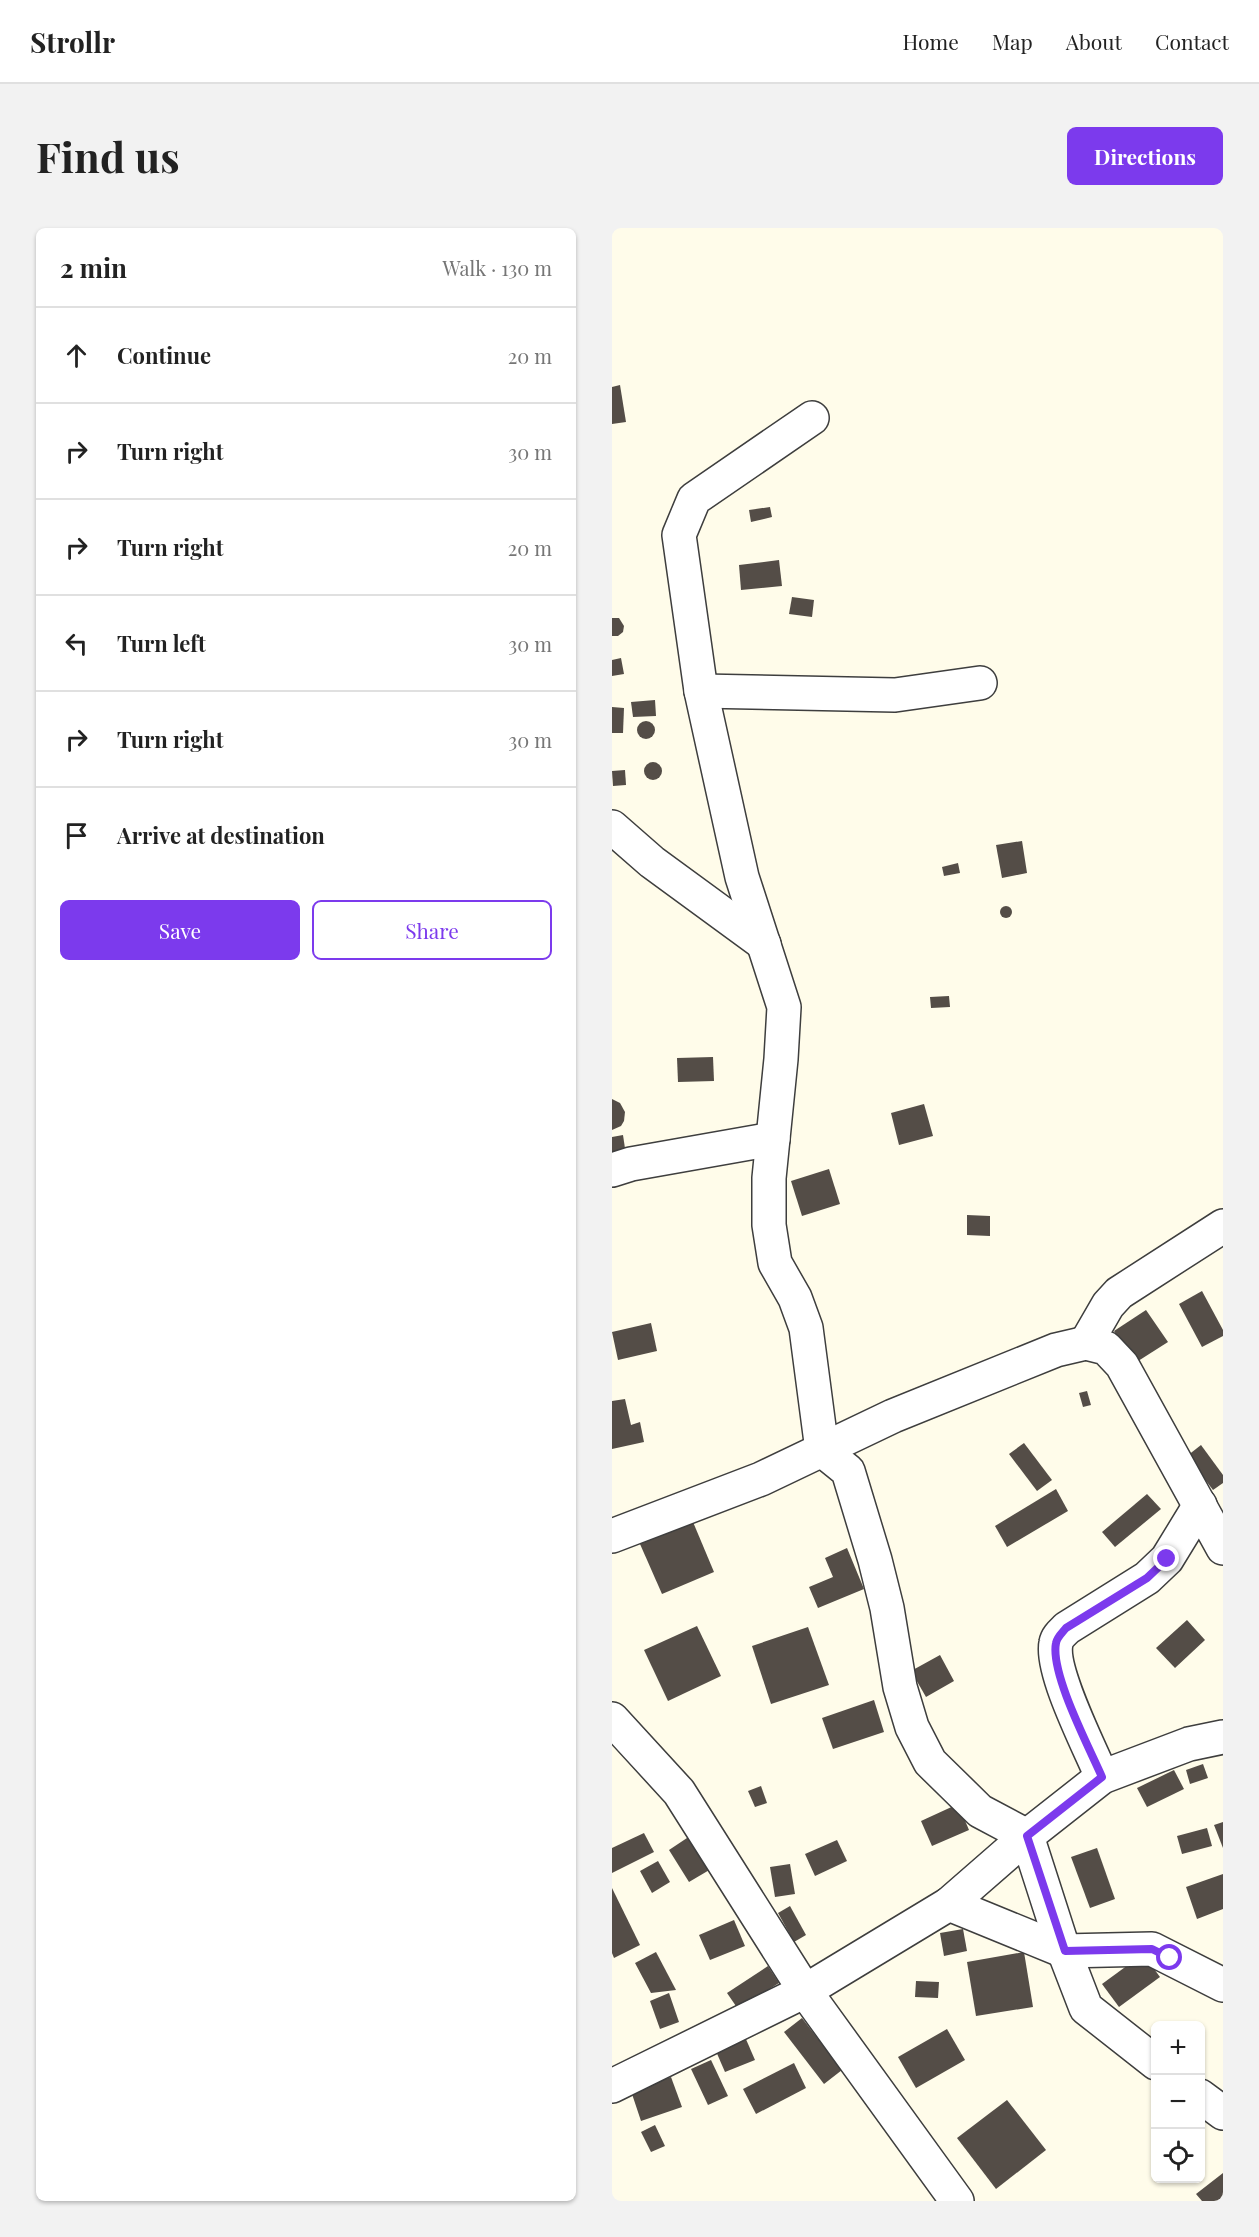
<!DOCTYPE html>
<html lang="en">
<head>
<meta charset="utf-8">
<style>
	body { margin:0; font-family:"Playfair Display",serif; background:#f2f2f2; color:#222 }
	.controls { position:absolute; right:18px; bottom:18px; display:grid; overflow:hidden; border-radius:9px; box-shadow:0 2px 4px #0004 }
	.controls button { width:54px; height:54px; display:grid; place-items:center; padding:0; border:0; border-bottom:2px solid #e0e0e0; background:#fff; color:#222; font:30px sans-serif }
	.stop { position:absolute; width:18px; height:18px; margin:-14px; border:4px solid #7c3aed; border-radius:50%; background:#fff }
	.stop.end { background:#7c3aed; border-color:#fff; box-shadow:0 2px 6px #0008 }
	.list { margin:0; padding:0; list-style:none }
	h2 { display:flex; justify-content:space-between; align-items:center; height:78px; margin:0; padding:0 24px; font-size:26px }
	h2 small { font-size:20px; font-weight:400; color:#767676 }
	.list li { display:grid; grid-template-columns:39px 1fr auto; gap:18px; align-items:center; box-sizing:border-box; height:96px; padding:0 24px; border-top:2px solid #e0e0e0 }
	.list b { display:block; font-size:22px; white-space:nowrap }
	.list em { font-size:20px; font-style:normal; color:#767676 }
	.actions { display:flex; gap:12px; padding:18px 24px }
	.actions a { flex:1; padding:14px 0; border:2px solid #7c3aed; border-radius:9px; text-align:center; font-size:21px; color:#7c3aed }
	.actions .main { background:#7c3aed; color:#fff }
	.icon { flex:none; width:33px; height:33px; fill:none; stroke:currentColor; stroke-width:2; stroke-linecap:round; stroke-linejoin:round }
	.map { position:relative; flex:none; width:611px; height:1973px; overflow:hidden; border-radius:9px }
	header { display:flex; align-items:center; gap:36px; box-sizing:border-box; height:84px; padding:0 30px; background:#fff; border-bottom:2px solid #e0e0e0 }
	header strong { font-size:28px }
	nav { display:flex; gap:33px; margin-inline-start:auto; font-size:21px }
	.intro { display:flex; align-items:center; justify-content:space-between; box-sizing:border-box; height:144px; padding:0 36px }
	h1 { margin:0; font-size:42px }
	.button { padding:15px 27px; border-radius:9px; background:#7c3aed; color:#fff; font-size:21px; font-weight:700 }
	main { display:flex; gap:36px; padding:0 36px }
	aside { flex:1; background:#fff; border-radius:9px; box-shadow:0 2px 4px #0004 }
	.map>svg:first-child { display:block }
	.building { fill:#544d47 }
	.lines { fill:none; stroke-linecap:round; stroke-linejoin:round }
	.minor-casing { stroke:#3e3e3e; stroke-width:36 }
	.minor { stroke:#fff; stroke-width:33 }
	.route { stroke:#7c3aed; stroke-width:8 }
</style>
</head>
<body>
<header>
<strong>Strollr</strong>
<nav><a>Home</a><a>Map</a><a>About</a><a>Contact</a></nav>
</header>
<div class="intro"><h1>Find us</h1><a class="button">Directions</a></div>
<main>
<aside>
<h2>2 min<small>Walk · 130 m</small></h2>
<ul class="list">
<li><svg class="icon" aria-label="ahead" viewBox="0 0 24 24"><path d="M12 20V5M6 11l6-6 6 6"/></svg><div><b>Continue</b></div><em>20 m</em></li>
<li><svg class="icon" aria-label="right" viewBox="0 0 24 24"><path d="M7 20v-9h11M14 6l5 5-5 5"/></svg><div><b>Turn right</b></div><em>30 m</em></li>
<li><svg class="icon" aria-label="right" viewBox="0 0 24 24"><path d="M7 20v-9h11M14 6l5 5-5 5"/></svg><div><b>Turn right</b></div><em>20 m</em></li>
<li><svg class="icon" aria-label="left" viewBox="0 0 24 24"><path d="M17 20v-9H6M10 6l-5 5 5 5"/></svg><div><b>Turn left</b></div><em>30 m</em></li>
<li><svg class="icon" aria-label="right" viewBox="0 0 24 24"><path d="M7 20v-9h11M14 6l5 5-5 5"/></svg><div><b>Turn right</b></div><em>30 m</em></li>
<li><svg class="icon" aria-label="arrive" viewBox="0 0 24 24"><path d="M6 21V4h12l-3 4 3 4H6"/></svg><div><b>Arrive at destination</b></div></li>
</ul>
<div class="actions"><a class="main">Save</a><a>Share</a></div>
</aside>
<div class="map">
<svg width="611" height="1973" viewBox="0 0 611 1973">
	<rect width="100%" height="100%" fill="#fffcea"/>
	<g class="building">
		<polygon points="8,157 14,194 0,196 0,159"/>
		<polygon points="158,279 160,289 139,294 137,282"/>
		<polygon points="167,332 170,358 129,362 127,337"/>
		<polygon points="180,369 202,372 200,389 177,386"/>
		<polygon points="0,390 7,390 12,398 11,404 6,408 0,408"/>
		<polygon points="9,430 12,446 0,448 0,432"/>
		<polygon points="43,472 44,488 21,489 19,474"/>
		<polygon points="0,479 12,480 11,505 0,505"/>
		<circle cx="34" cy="502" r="9"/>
		<circle cx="41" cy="543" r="9"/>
		<polygon points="13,542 14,557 1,558 0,543"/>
		<polygon points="410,613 415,645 390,650 384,617"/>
		<polygon points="346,635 348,645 332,648 330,639"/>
		<circle cx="394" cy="684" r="6"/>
		<polygon points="337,768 338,779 319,780 318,769"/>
		<polygon points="101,829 102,853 66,854 65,830"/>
		<polygon points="0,871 8,875 13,884 12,893 9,898 0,902"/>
		<polygon points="312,876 321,908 287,917 279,885"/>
		<polygon points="11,907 14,927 0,928 0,909"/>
		<polygon points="217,941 228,976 190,988 179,953"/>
		<polygon points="355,987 378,988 378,1008 355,1007"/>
		<polygon points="590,1063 611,1102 611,1108 590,1119 567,1076"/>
		<polygon points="534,1082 556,1114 523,1135 502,1103"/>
		<polygon points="39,1095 45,1123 6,1132 0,1104"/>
		<polygon points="475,1163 479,1177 471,1179 467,1165"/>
		<polygon points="13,1171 19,1197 28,1194 32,1214 0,1221 0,1173"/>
		<polygon points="412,1215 440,1252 425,1263 397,1226"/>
		<polygon points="589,1217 611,1247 611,1255 601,1262 575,1228"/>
		<polygon points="444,1261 456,1283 395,1319 383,1298"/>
		<polygon points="535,1266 549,1281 503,1319 490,1304"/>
		<polygon points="81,1294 102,1344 50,1366 28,1316"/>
		<polygon points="235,1320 252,1361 206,1380 197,1359 221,1349 213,1330"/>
		<polygon points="575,1392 593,1412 563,1440 544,1420"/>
		<polygon points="85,1398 109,1448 56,1473 32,1422"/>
		<polygon points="196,1399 217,1457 159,1476 140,1418"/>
		<polygon points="328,1427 342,1453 314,1469 299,1443"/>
		<polygon points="262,1472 272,1504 221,1521 210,1490"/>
		<polygon points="591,1536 596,1550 578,1556 574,1542"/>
		<polygon points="562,1542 572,1561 535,1579 525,1560"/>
		<polygon points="149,1558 155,1575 143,1579 136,1563"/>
		<polygon points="346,1576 357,1602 320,1618 309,1593"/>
		<polygon points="611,1594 611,1620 602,1597"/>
		<polygon points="595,1600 600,1618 570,1626 565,1608"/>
		<polygon points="32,1605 42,1624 0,1645 0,1620"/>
		<polygon points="78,1608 99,1641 77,1654 57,1622"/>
		<polygon points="225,1612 235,1633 203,1648 193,1626"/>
		<polygon points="485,1620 503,1671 478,1680 459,1629"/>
		<polygon points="46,1633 58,1654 40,1665 28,1643"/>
		<polygon points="178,1636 183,1666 163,1669 158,1639"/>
		<polygon points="611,1646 611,1681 585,1691 574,1659"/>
		<polygon points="0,1660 28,1717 2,1730 0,1725"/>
		<polygon points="178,1678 194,1707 182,1714 166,1685"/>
		<polygon points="122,1692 133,1718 98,1732 87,1707"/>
		<polygon points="351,1701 355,1723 332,1728 328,1705"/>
		<polygon points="44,1724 64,1762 39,1765 23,1735"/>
		<polygon points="412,1724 421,1779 364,1788 355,1734"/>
		<polygon points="531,1726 548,1749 507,1779 490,1756"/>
		<polygon points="156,1738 167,1755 126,1781 115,1765"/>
		<polygon points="304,1753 327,1754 326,1770 303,1769"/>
		<polygon points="57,1765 67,1794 48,1801 38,1773"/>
		<polygon points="190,1790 230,1842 212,1856 172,1804"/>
		<polygon points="335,1801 353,1832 304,1860 286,1829"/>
		<polygon points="133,1809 143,1832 113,1844 103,1821"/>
		<polygon points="99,1832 116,1868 96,1877 79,1841"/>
		<polygon points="182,1835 194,1860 144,1886 131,1861"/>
		<polygon points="59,1849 70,1879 29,1893 19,1863"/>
		<polygon points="395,1872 434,1922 384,1961 345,1910"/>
		<polygon points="43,1897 53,1918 39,1924 29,1904"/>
		<polygon points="611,1945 611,1973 590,1973 584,1966"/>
	</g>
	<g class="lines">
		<defs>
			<g id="minor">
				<polyline points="200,190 82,271 67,307 89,463 130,649 172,779 169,831 157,950 157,997 163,1035 183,1070 194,1100 210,1222 236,1243 263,1332 275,1380 288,1459 300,1499 318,1534 368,1583 415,1608 337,1676"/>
				<polyline points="89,463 283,467 368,455"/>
				<polyline points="0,599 40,634 152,716"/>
				<polyline points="0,942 19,936 161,911"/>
				<polyline points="474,1115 496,1077 507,1065 611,998"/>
				<polyline points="0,1308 149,1251 281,1188 444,1122 474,1115 494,1120 510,1137 611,1320"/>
				<polyline points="0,1491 67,1564 193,1763 345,1973"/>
				<path d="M490 1549C478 1520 438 1443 444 1415 445 1409 450 1405 455 1400L535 1350 555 1331 588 1277"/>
				<polyline points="544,1835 474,1780 452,1723 415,1608 490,1549 577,1516 611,1509"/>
				<polyline points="0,1858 193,1763 337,1676 452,1723 540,1721 611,1757"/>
				<polyline points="588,1868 611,1885"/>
			</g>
		</defs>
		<use href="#minor" class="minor-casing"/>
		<use href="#minor" class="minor"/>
	</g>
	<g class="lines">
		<path class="route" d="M555 1331 535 1350 454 1400C450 1405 445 1409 444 1415 438 1445 477 1519 490 1549L415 1608 453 1723 540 1721 558 1730"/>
	</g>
</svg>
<div class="controls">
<button>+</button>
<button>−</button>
<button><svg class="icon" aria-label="locate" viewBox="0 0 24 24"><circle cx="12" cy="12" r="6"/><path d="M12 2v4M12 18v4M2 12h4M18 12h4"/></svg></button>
</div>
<div class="stop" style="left:558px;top:1730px"></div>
<div class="stop end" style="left:555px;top:1331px"></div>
</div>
</main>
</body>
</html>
